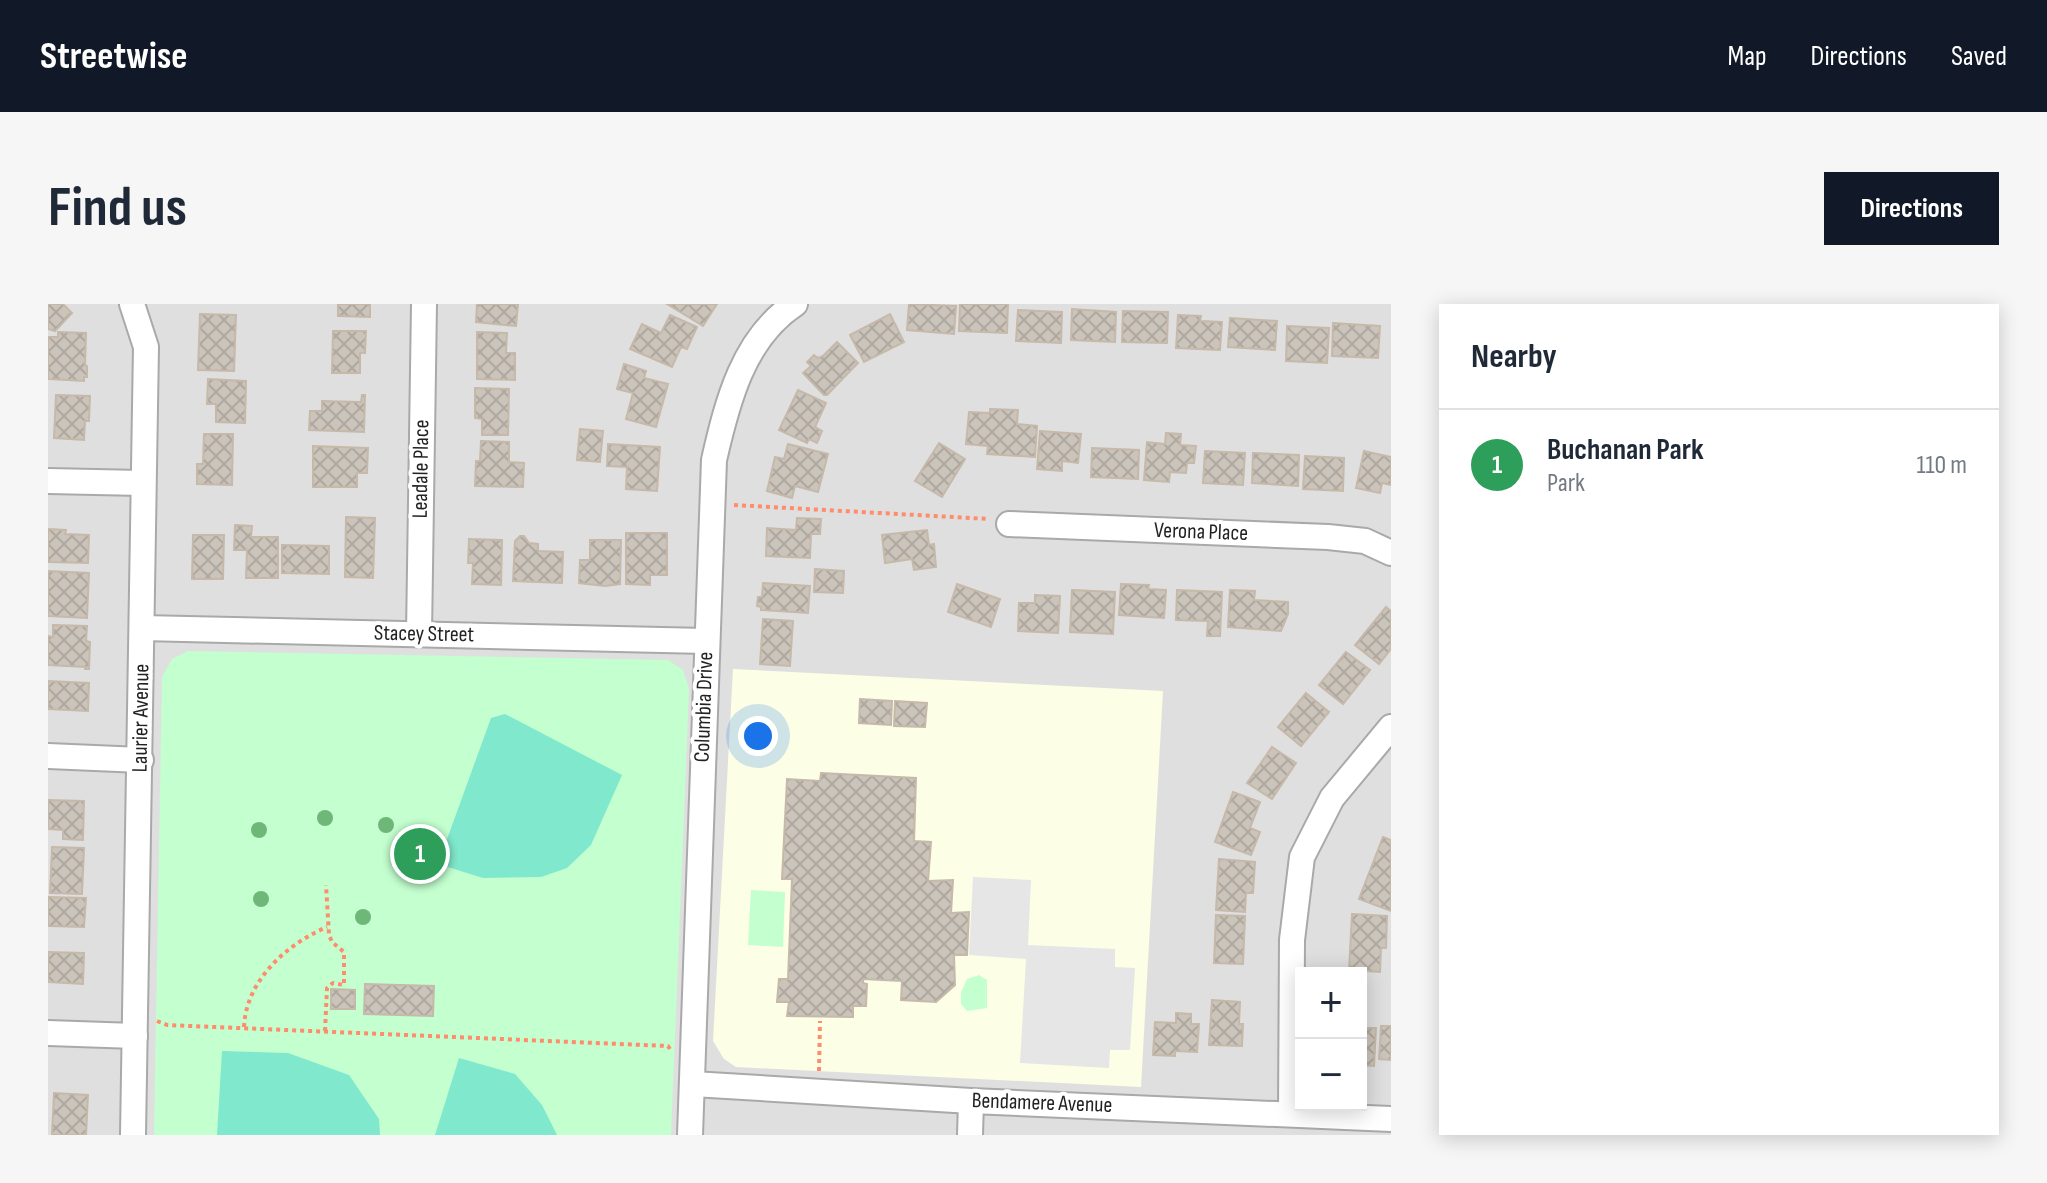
<!DOCTYPE html>
<html lang="en">
<head>
<meta charset="utf-8">
<style>
	body { margin:0; font-family:"Sofia Sans Condensed",sans-serif; background:#f6f6f7; color:#1f2937 }
	.controls { position:absolute; right:24px; bottom:24px; display:grid; overflow:hidden; border-radius:0px; box-shadow:0 4px 20px #0003 }
	.controls button { width:72px; height:72px; display:grid; place-items:center; padding:0; border:0; border-bottom:2px solid #e0e1e3; background:#fff; color:#1f2937; font:40px sans-serif }
	.you { position:absolute; left:710px; top:432px; width:28px; height:28px; margin:-20px; border:6px solid #fff; border-radius:50%; background:#1a73e8; box-shadow:0 0 0 12px #1a73e833 }
	.badge { display:grid; place-items:center; width:52px; height:52px; border-radius:50%; background:#111827; color:#fff; font-size:26px; font-weight:700 }
	.pin { position:absolute; translate:-50% -50%; border:4px solid #fff; box-shadow:0 2px 8px #0006 }
	.list { margin:0; padding:0; list-style:none }
	h2 { display:flex; justify-content:space-between; align-items:center; height:104px; margin:0; padding:0 32px; font-size:34px }
	h2 small { font-size:26px; font-weight:400; color:#747a83 }
	.list li { display:grid; grid-template-columns:52px 1fr auto; gap:24px; align-items:center; box-sizing:border-box; height:112px; padding:0 32px; border-top:2px solid #e0e1e3 }
	.list b { display:block; font-size:30px; white-space:nowrap }
	.list p { margin:0; font-size:26px; white-space:nowrap; color:#747a83 }
	.list em { font-size:26px; font-style:normal; color:#747a83 }
	.map { position:relative; flex:none; width:1343px; height:831px; overflow:hidden; border-radius:0px }
	header { display:flex; align-items:center; gap:48px; box-sizing:border-box; height:112px; padding:0 40px; background:#111827; color:#fff }
	header strong { font-size:38px }
	nav { display:flex; gap:44px; margin-inline-start:auto; font-size:28px }
	.intro { display:flex; align-items:center; justify-content:space-between; box-sizing:border-box; height:192px; padding:0 48px }
	h1 { margin:0; font-size:56px }
	.button { padding:20px 36px; border-radius:0px; background:#111827; color:#fff; font-size:28px; font-weight:700 }
	main { display:flex; gap:48px; padding:0 48px }
	aside { flex:1; background:#fff; border-radius:0px; box-shadow:0 4px 20px #0003 }
	.map>svg:first-child { display:block }
	.residential { fill:#e0dfdf; fill-rule:evenodd }
	.education { fill:#fcffe5 }
	.park { fill:#c3ffcf }
	.pitch { fill:#80e8cc }
	.parking { fill:#e6e6e6 }
	.building { fill:url(#building-cross-hatch); stroke:#c6b9a9; stroke-width:2 }
	.lines { fill:none; stroke-linecap:round; stroke-linejoin:round }
	.street-casing { stroke:#a9a9a9; stroke-width:28 }
	.path { stroke:#ff8d6d; stroke-width:4; stroke-dasharray:4 4; stroke-linecap:butt }
	.street { stroke:#fff; stroke-width:24 }
	.tree { fill:#6eb778 }
	.labels { text-anchor:middle; dominant-baseline:central; stroke-width:8; stroke-linejoin:round; paint-order:stroke }
	.street-label { font-size:22px; fill:#222; stroke:#fff }
</style>
</head>
<body>
<header>
<strong>Streetwise</strong>
<nav><a>Map</a><a>Directions</a><a>Saved</a></nav>
</header>
<div class="intro"><h1>Find us</h1><a class="button">Directions</a></div>
<main>
<div class="map">
<svg width="1343" height="831" viewBox="0 0 1343 831">
	<defs>
		<pattern id="building-cross-hatch" width="8" height="8" patternUnits="userSpaceOnUse" patternTransform="scale(2)"><rect width="8" height="8" fill="#cbc4ba"/><path d="M0 0l8 8M0 8l8-8" fill="none" stroke="#aea8a0"/></pattern>
	</defs>
	<rect width="100%" height="100%" fill="#f3f0e8"/>
	<path class="residential" d="M0 0H1343V831H0ZM1253 669H1313V801H1253Z"/>
	<polygon class="education" points="685,365 1115,387 1093,783 688,763 676,755 665,737"/>
	<g class="park">
		<polygon points="140,347 620,356 635,366 641,385 623,831 106,831 114,373 124,355"/>
		<polygon points="703,586 737,588 735,643 700,641"/>
		<polygon points="931,671 939,676 939,704 919,707 913,700 913,688 919,675"/>
	</g>
	<g class="pitch">
		<polygon points="457,410 574,471 543,541 519,564 493,573 435,574 390,560 443,414"/>
		<polygon points="174,747 240,749 301,771 331,815 332,831 169,831"/>
		<polygon points="411,754 467,770 494,801 509,831 387,831"/>
	</g>
	<polygon class="parking" points="925,573 983,576 980,641 1067,645 1067,663 1087,664 1082,746 1062,746 1061,764 972,759 978,655 921,651"/>
	<g class="building">
		<polygon points="0,0 15,0 24,9 7,27 0,25"/>
		<polygon points="290,0 322,0 322,13 290,12"/>
		<polygon points="429,0 470,0 468,22 428,18"/>
		<polygon points="619,0 669,0 655,22"/>
		<polygon points="861,0 908,2 906,30 859,26"/>
		<polygon points="912,0 960,0 959,29 911,27"/>
		<polygon points="1024,5 1068,8 1067,38 1023,36"/>
		<polygon points="970,6 1014,8 1013,39 968,37"/>
		<polygon points="1075,7 1120,8 1119,39 1074,38"/>
		<polygon points="152,10 188,11 186,67 150,66"/>
		<polygon points="842,10 856,38 816,58 802,31"/>
		<polygon points="622,11 649,23 639,45 633,43 624,63 582,45 594,20 613,29"/>
		<polygon points="1130,11 1153,12 1152,17 1174,18 1172,46 1128,44"/>
		<polygon points="1182,14 1229,17 1227,46 1180,43"/>
		<polygon points="1285,19 1332,22 1330,54 1284,52"/>
		<polygon points="1239,22 1281,24 1279,59 1238,57"/>
		<polygon points="285,27 318,27 317,49 312,49 312,69 284,69"/>
		<polygon points="10,28 38,29 37,61 39,62 39,73 36,73 36,77 0,75 0,33 10,33"/>
		<polygon points="429,28 459,29 458,49 467,49 467,76 429,75"/>
		<polygon points="789,38 810,59 779,91 776,91 755,69 763,62 759,58 766,51 770,54 775,52"/>
		<polygon points="576,60 598,67 596,74 620,80 608,123 578,115 585,89 569,85"/>
		<polygon points="160,75 198,77 197,119 168,118 168,100 159,100"/>
		<polygon points="427,84 461,85 460,131 434,131 434,115 427,114"/>
		<polygon points="750,86 778,99 767,123 774,127 769,139 761,135 759,139 731,126"/>
		<polygon points="8,91 42,92 41,117 37,117 36,136 6,134"/>
		<polygon points="314,91 317,91 316,128 261,126 262,107 274,107 274,97 313,98"/>
		<polygon points="942,105 970,106 969,120 989,122 987,153 939,150 940,142 918,140 921,108 942,109"/>
		<polygon points="532,125 555,127 552,158 529,156"/>
		<polygon points="992,127 1033,130 1030,159 1014,157 1014,167 989,165"/>
		<polygon points="1118,129 1133,130 1132,141 1148,142 1146,159 1139,159 1138,169 1122,168 1121,178 1096,176 1099,138 1117,140"/>
		<polygon points="156,130 185,130 184,181 149,180 149,160 155,160"/>
		<polygon points="433,137 461,138 461,158 476,159 475,183 427,182 428,157 432,157"/>
		<polygon points="891,139 917,155 894,193 867,177"/>
		<polygon points="560,140 612,143 609,187 578,185 579,163 559,162"/>
		<polygon points="740,140 780,150 770,188 747,182 744,194 719,187 727,153 736,155"/>
		<polygon points="265,142 320,144 319,169 309,169 309,183 265,183"/>
		<polygon points="1044,144 1091,146 1090,175 1043,173"/>
		<polygon points="1157,147 1197,149 1195,181 1155,179"/>
		<polygon points="1316,147 1343,153 1343,181 1334,179 1332,189 1308,184"/>
		<polygon points="1205,149 1251,151 1250,182 1204,179"/>
		<polygon points="1257,152 1296,154 1295,187 1255,185"/>
		<polygon points="298,213 327,214 325,274 297,273"/>
		<polygon points="749,214 773,215 772,230 763,230 762,254 718,252 719,224 748,226"/>
		<polygon points="187,221 204,222 203,233 230,233 230,274 198,274 199,246 186,246"/>
		<polygon points="0,225 18,226 17,230 41,231 40,259 0,258"/>
		<polygon points="879,226 881,241 886,240 888,263 866,266 864,255 837,259 834,231"/>
		<polygon points="578,229 619,229 619,271 602,271 602,281 578,280"/>
		<polygon points="145,231 176,231 175,275 144,275"/>
		<polygon points="472,232 476,232 481,239 490,240 490,247 515,248 514,279 465,277 467,237"/>
		<polygon points="421,235 454,236 453,281 424,280 425,259 420,259"/>
		<polygon points="542,236 573,236 572,280 557,282 531,279 532,256 542,256"/>
		<polygon points="234,241 281,242 281,270 234,269"/>
		<polygon points="767,265 796,267 795,289 766,288"/>
		<polygon points="0,267 41,269 39,314 0,312"/>
		<polygon points="715,279 762,282 760,309 713,306 713,303 709,302 710,293 714,293"/>
		<polygon points="909,280 952,295 943,323 900,308"/>
		<polygon points="1073,280 1101,281 1100,285 1118,286 1116,314 1071,311"/>
		<polygon points="1024,286 1067,288 1065,330 1022,328"/>
		<polygon points="1129,286 1174,288 1172,332 1159,332 1160,317 1128,316"/>
		<polygon points="1182,286 1207,287 1206,296 1240,298 1240,310 1233,327 1180,323"/>
		<polygon points="987,291 1012,292 1010,329 970,327 971,299 987,299"/>
		<polygon points="1338,303 1343,307 1343,345 1331,360 1307,341"/>
		<polygon points="715,315 745,317 742,362 712,360"/>
		<polygon points="5,321 39,322 38,337 42,338 41,365 37,365 37,363 0,361 0,332 5,333"/>
		<polygon points="1298,348 1322,366 1295,400 1271,381"/>
		<polygon points="0,377 41,379 40,407 0,405"/>
		<polygon points="1258,389 1281,408 1253,442 1230,423"/>
		<polygon points="812,395 844,397 843,421 811,419"/>
		<polygon points="847,397 879,399 877,423 846,422"/>
		<polygon points="1224,443 1248,459 1224,495 1199,479"/>
		<polygon points="773,469 868,474 866,537 883,538 880,577 905,576 903,609 921,608 919,651 906,651 907,681 888,698 853,696 854,677 815,675 815,679 819,680 818,702 805,702 805,713 739,712 741,698 729,698 731,675 740,675 744,575 734,575 739,475 772,477"/>
		<polygon points="1185,488 1212,498 1202,524 1212,528 1203,551 1167,538"/>
		<polygon points="0,496 36,497 35,536 15,535 15,526 0,525"/>
		<polygon points="1335,533 1343,536 1343,607 1311,595"/>
		<polygon points="4,543 36,544 34,590 2,589"/>
		<polygon points="1171,555 1207,558 1205,589 1198,589 1197,608 1168,606"/>
		<polygon points="0,593 38,594 36,623 0,622"/>
		<polygon points="1304,610 1339,612 1338,644 1333,644 1332,668 1301,666"/>
		<polygon points="1168,611 1197,612 1195,660 1166,659"/>
		<polygon points="0,648 36,649 35,680 0,678"/>
		<polygon points="317,680 386,682 385,712 316,710"/>
		<polygon points="283,685 307,686 307,705 283,705"/>
		<polygon points="1164,696 1192,698 1191,720 1195,720 1194,742 1161,741"/>
		<polygon points="1128,709 1143,710 1143,720 1151,720 1149,748 1127,747 1127,752 1105,751 1107,718 1128,719"/>
		<polygon points="1333,722 1343,722 1343,756 1331,755"/>
		<polygon points="1313,724 1328,724 1326,762 1313,761"/>
		<polygon points="6,789 40,791 38,831 4,831"/>
	</g>
	<g class="lines">
		<defs>
			<g id="street">
				<polyline points="84,0 98,43 85,831"/>
				<polyline points="0,177 94,179"/>
				<polyline points="961,220 1280,233 1317,237 1343,249"/>
				<polyline points="94,324 658,337"/>
				<polyline points="371,330 376,0"/>
				<polyline points="0,452 93,456"/>
				<polyline points="0,729 87,732"/>
				<polyline points="645,780 923,797 1343,815"/>
				<polyline points="1243,809 1244,636 1254,553 1284,494 1343,423"/>
				<path d="M642 831 666 156C679 99 695 34 747 0"/>
				<polyline points="922,831 923,797"/>
			</g>
		</defs>
		<use href="#street" class="street-casing"/>
		<g class="path">
			<polyline points="686,201 941,215"/>
			<polyline points="109,717 119,721 620,742 622,745"/>
			<path d="M196 723C198 676 239 640 279 623"/>
			<polyline points="277,727 279,684 285,679 296,681 296,648 284,638 281,631 278,581"/>
			<polyline points="771,767 772,717"/>
		</g>
		<use href="#street" class="street"/>
	</g>
	<g class="tree">
		<circle cx="277" cy="514" r="8"/>
		<circle cx="338" cy="521" r="8"/>
		<circle cx="211" cy="526" r="8"/>
		<circle cx="213" cy="595" r="8"/>
		<circle cx="315" cy="613" r="8"/>
	</g>
	<g class="labels">
		<g class="street-label">
			<text transform="translate(373 165) rotate(-89)">Leadale Place</text>
			<text transform="translate(1153 228) rotate(2)">Verona Place</text>
			<text transform="translate(376 330) rotate(1)">Stacey Street</text>
			<text transform="translate(656 403) rotate(-88)">Columbia Drive</text>
			<text transform="translate(93 414) rotate(-89)">Laurier Avenue</text>
			<text transform="translate(994 799) rotate(2)">Bendamere Avenue</text>
		</g>
	</g>
</svg>
<div class="controls">
<button>+</button>
<button>−</button>
</div>
<div class="you"></div>
<div class="pin badge" style="left:372px;top:550px;background:#2e9e5b">1</div>
</div>
<aside>
<h2>Nearby<small></small></h2>
<ul class="list">
<li><span class="badge" style="background:#2e9e5b">1</span><div><b>Buchanan Park</b><p>Park</p></div><em>110 m</em></li>
</ul>
</aside>
</main>
</body>
</html>
